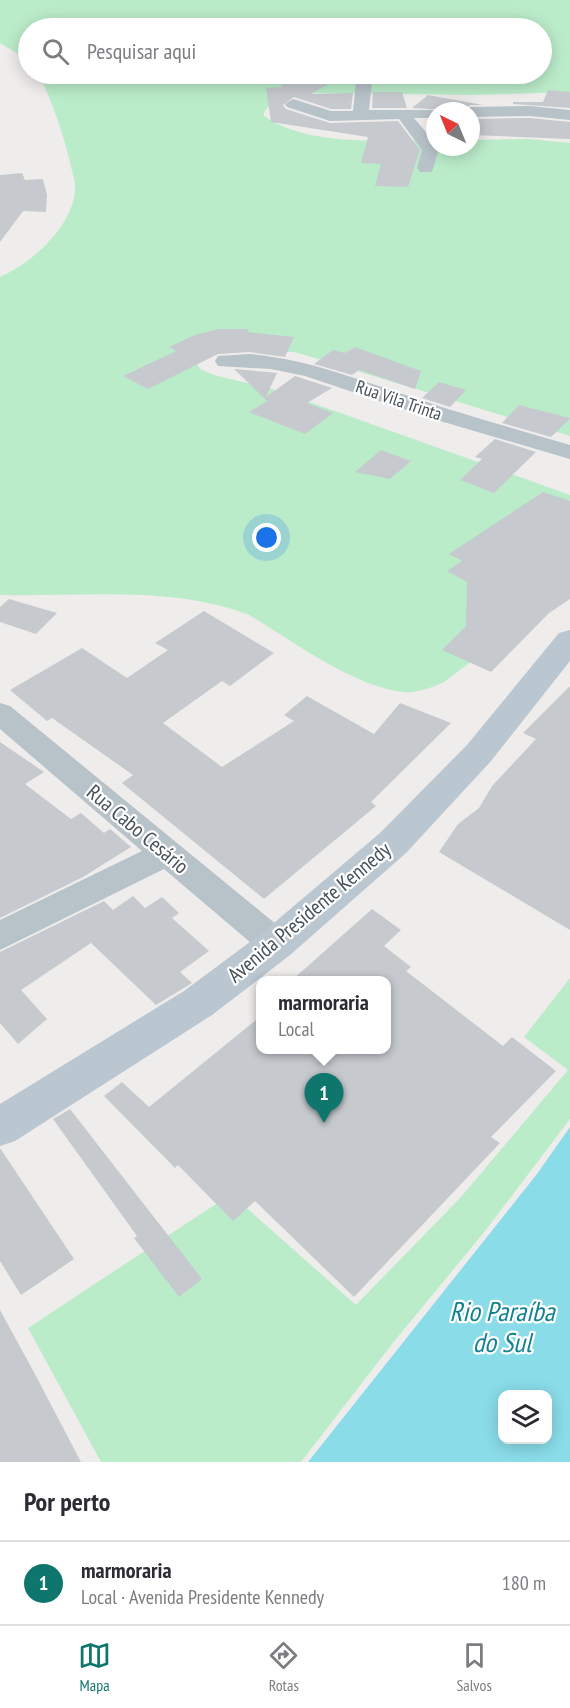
<!DOCTYPE html>
<html lang="pt">
<head>
<meta charset="utf-8">
<style>
	body { margin:0; font-family:"PT Sans Narrow",sans-serif; background:#f2f2f3; color:#2b2b33 }
	.controls { position:absolute; right:18px; bottom:18px; display:grid; overflow:hidden; border-radius:12px; box-shadow:0 3px 15px #0003 }
	.controls button { width:54px; height:54px; display:grid; place-items:center; padding:0; border:0; border-bottom:2px solid #e1e1e2; background:#fff; color:#2b2b33; font:30px sans-serif }
	.compass { position:absolute; left:426px; top:102px; width:54px; height:54px; border-radius:50%; background:#fff; box-shadow:0 3px 15px #0003; rotate:317deg }
	.you { position:absolute; left:267px; top:538px; width:21px; height:21px; margin:-15px; border:4px solid #fff; border-radius:50%; background:#1a73e8; box-shadow:0 0 0 9px #1a73e833 }
	.badge { display:grid; place-items:center; width:39px; height:39px; border-radius:50%; background:#0f766e; color:#fff; font-size:20px; font-weight:700 }
	.pin { position:absolute; translate:-50% -50px; filter:drop-shadow(0 2px 3px #0008) }
	.pin::after { content:''; position:absolute; top:32px; width:21px; height:18px; background:inherit; clip-path:polygon(0 0,100% 0,50% 100%) }
	.popup { position:absolute; left:256px; top:976px; width:135px; height:78px; box-sizing:border-box; display:grid; place-content:center; border-radius:12px; background:#fff; filter:drop-shadow(0 2px 4px #0005); font-size:20px; white-space:nowrap; color:#7c7c81 }
	.popup b { font-size:22px; color:#2b2b33 }
	.popup::after { content:''; position:absolute; left:50%; top:100%; margin-left:-12px; border:12px solid transparent; border-top-color:#fff }
	.list { margin:0; padding:0; list-style:none }
	h2 { display:flex; justify-content:space-between; align-items:center; height:78px; margin:0; padding:0 24px; font-size:26px }
	h2 small { font-size:20px; font-weight:400; color:#7c7c81 }
	.list li { display:grid; grid-template-columns:39px 1fr auto; gap:18px; align-items:center; box-sizing:border-box; height:84px; padding:0 24px; border-top:2px solid #e1e1e2 }
	.list b { display:block; font-size:22px; white-space:nowrap }
	.list p { margin:0; font-size:20px; white-space:nowrap; color:#7c7c81 }
	.list em { font-size:20px; font-style:normal; color:#7c7c81 }
	.icon { flex:none; width:33px; height:33px; fill:none; stroke:currentColor; stroke-width:2; stroke-linecap:round; stroke-linejoin:round }
	.map { position:relative; flex:none; width:570px; height:1462px; overflow:hidden }
	.search { position:absolute; background:#fff; box-shadow:0 3px 15px #0003; left:18px; right:18px; top:18px; height:66px; display:flex; align-items:center; gap:15px; box-sizing:border-box; padding:0 21px; border-radius:33px; color:#7c7c81; font-size:22px }
	.sheet { height:162px; background:#fff }
	nav { display:flex; justify-content:space-around; align-items:center; box-sizing:border-box; height:84px; border-top:2px solid #e1e1e2; background:#fff; font-size:16px; color:#7c7c81 }
	nav a { display:grid; justify-items:center; gap:3px }
	nav .on { color:#0f766e }
	.map>svg:first-child { display:block }
	.green { fill:#bbecca }
	.water { fill:#89dce8; fill-rule:evenodd }
	.building { fill:#c6cacf }
	.lines { fill:none; stroke-linecap:round; stroke-linejoin:round }
	.street { fill:#b8c2c9; fill-rule:evenodd }
	.secondary { fill:#bac6d0; fill-rule:evenodd }
	.labels { text-anchor:middle; dominant-baseline:central; stroke-width:4.5; stroke-linejoin:round; paint-order:stroke }
	.far-street-label { font-size:18px; fill:#455159; stroke:#fff }
	.street-label { font-size:21px; fill:#455159; stroke:#fff }
	.near-water-label { font-size:27px; font-style:italic; fill:#118292; stroke:#fff }
</style>
</head>
<body>
<div class="map">
<svg width="570" height="1462" viewBox="0 0 570 1462">
	<rect width="100%" height="100%" fill="#efecec"/>
	<g class="green">
		<path d="M0 0H570V92L474 95 314 93C299 94 270 98 264 113V116C309 147 383 140 435 140V147H471V140L529 139 570 143V436L295 352 228 350 196 363 200 369 214 375 276 390 570 495V587L444 682C431 688 418 693 403 692 352 686 293 641 249 615 172 585 81 597 0 595V277C31 264 74 225 75 189 76 182 72 173 71 166 63 133 53 104 39 74H542V28H28V60L0 43Z"/>
		<polygon points="570,978 570,1119 485,1231 392,1344 301,1462 101,1462 28,1328 231,1194 356,1305 461,1197 568,1070 524,1037"/>
	</g>
	<path class="water" d="M570 1127V1462H308L537 1174ZM502 1394H548V1440H502Z"/>
	<g class="building">
		<polygon points="341,77 311,94 353,93 351,109 331,109 294,97 283,105 286,109 330,123 398,121 420,150 408,187 375,186 381,164 361,163 368,137 271,122 266,88 282,87 281,78"/>
		<polygon points="548,90 570,92 570,108 513,104 513,102 543,102"/>
		<polygon points="373,92 402,92 407,108 372,108"/>
		<polygon points="428,95 483,105 470,105 462,111 412,108"/>
		<polygon points="530,118 570,122 570,139 471,135 471,119"/>
		<polygon points="22,173 25,180 43,179 47,195 46,212 23,211 0,242 0,175"/>
		<polygon points="218,329 248,329 248,332 294,337 285,357 249,352 218,354 148,389 123,376 176,351 169,347 195,335"/>
		<polygon points="355,347 421,371 415,389 359,370 352,375 314,364 333,350 345,353"/>
		<polygon points="234,369 277,373 266,397 295,376 332,388 307,403 333,413 305,434 249,412 267,401"/>
		<polygon points="439,382 466,390 450,407 422,398"/>
		<polygon points="519,405 570,418 570,419 551,437 502,423"/>
		<polygon points="495,439 536,452 494,493 460,480 482,459 475,457"/>
		<polygon points="381,450 411,461 390,479 355,472"/>
		<polygon points="543,492 570,501 570,599 549,613 491,672 442,650 466,626 467,582 447,571 462,561 449,554"/>
		<polygon points="9,599 57,613 36,634 0,622 0,607"/>
		<polygon points="204,611 274,653 230,686 222,681 163,723 222,767 294,721 284,715 307,696 374,734 400,703 451,723 371,802 376,806 264,899 122,783 133,775 52,718 47,721 10,690 82,648 127,678 168,650 155,643"/>
		<polygon points="570,686 570,930 439,852 458,824 479,808 492,786 536,739 523,733"/>
		<polygon points="0,742 44,772 25,784 71,819 81,813 104,833 110,829 131,847 83,877 0,918"/>
		<polygon points="133,896 145,908 162,897 179,913 172,918 209,951 180,972 192,983 156,1005 91,943 21,990 47,1019 18,1044 0,1023 0,952 104,901 113,910"/>
		<polygon points="372,909 401,930 384,946 411,967 406,971 503,1046 512,1037 556,1071 491,1137 500,1143 354,1297 255,1201 233,1221 178,1165 175,1168 104,1096 122,1082 149,1107 261,1016 261,1050 387,1050 387,981 291,981"/>
		<polygon points="70,1109 202,1279 179,1297 134,1238 137,1236 53,1119"/>
		<polygon points="0,1148 74,1259 21,1295 0,1261"/>
		<polygon points="0,1310 36,1376 81,1462 0,1462"/>
	</g>
	<g class="lines">
		<g class="street">
			<polygon points="364,78 372,83 369,110 441,110 435,111 435,118 414,118 435,143 435,147 439,149 432,172 420,172 417,168 422,150 399,119 330,121 287,107 285,104 293,99 331,111 353,111 356,83"/>
			<polygon points="530,106 570,110 570,120 530,116 471,117 471,111 464,111 471,107"/>
			<path d="M249 354C309 359 364 382 421 400 470 417 520 430 570 445V459L430 418 305 376 271 369 218 366 215 361 218 356Z"/>
			<polygon points="0,703 10,706 288,934 293,944 288,954 276,958 264,954 164,869 0,950 0,920 142,851 0,729"/>
		</g>
		<polygon class="secondary" points="570,630 570,661 491,761 406,853 290,955 212,1015 15,1141 0,1146 0,1104 184,991 262,933 380,833 467,745 559,633"/>
	</g>
	<g class="labels">
		<g class="far-street-label">
			<text transform="translate(399 400) rotate(19)">Rua Vila Trinta</text>
		</g>
		<g class="street-label">
			<text transform="translate(138 829) rotate(40)">Rua Cabo Cesário</text>
			<text transform="translate(309 912) rotate(-40)">Avenida Presidente Kennedy</text>
		</g>
		<g class="near-water-label">
			<text x="502" y="1311">Rio Paraíba<tspan x="502" dy="31">do Sul</tspan></text>
		</g>
	</g>
</svg>
<div class="controls">
<button><svg class="icon" aria-label="layers" viewBox="0 0 24 24"><path d="M12 4l9 5-9 5-9-5zM3 14l9 5 9-5"/></svg></button>
</div>
<svg class="compass" viewBox="-18 -18 36 36"><path d="M0-13l5 13h-10z" fill="#e53935"/><path d="M0 13l5-13h-10z" fill="#7c7c81"/></svg>
<div class="you"></div>
<div class="pin badge" style="left:324px;top:1123px">1</div>
<div class="popup"><b>marmoraria</b>Local</div>
<div class="search"><svg class="icon" aria-label="search" viewBox="0 0 24 24"><circle cx="10" cy="10" r="6"/><path d="M15 15l6 6"/></svg>Pesquisar aqui</div>
</div>
<section class="sheet">
<h2>Por perto<small></small></h2>
<ul class="list">
<li><span class="badge">1</span><div><b>marmoraria</b><p>Local · Avenida Presidente Kennedy</p></div><em>180 m</em></li>
</ul>
</section>
<nav>
<a class="on"><svg class="icon" aria-label="map" viewBox="0 0 24 24"><path d="M3 6l6-2 6 2 6-2v14l-6 2-6-2-6 2zM9 4v14M15 6v14"/></svg>Mapa</a>
<a><svg class="icon" aria-label="directions" viewBox="0 0 24 24"><path d="M12 3l9 9-9 9-9-9zM9 14v-3h6M13 9l2 2-2 2"/></svg>Rotas</a>
<a><svg class="icon" aria-label="saved" viewBox="0 0 24 24"><path d="M7 4h10v16l-5-4-5 4z"/></svg>Salvos</a>
</nav>
</body>
</html>
